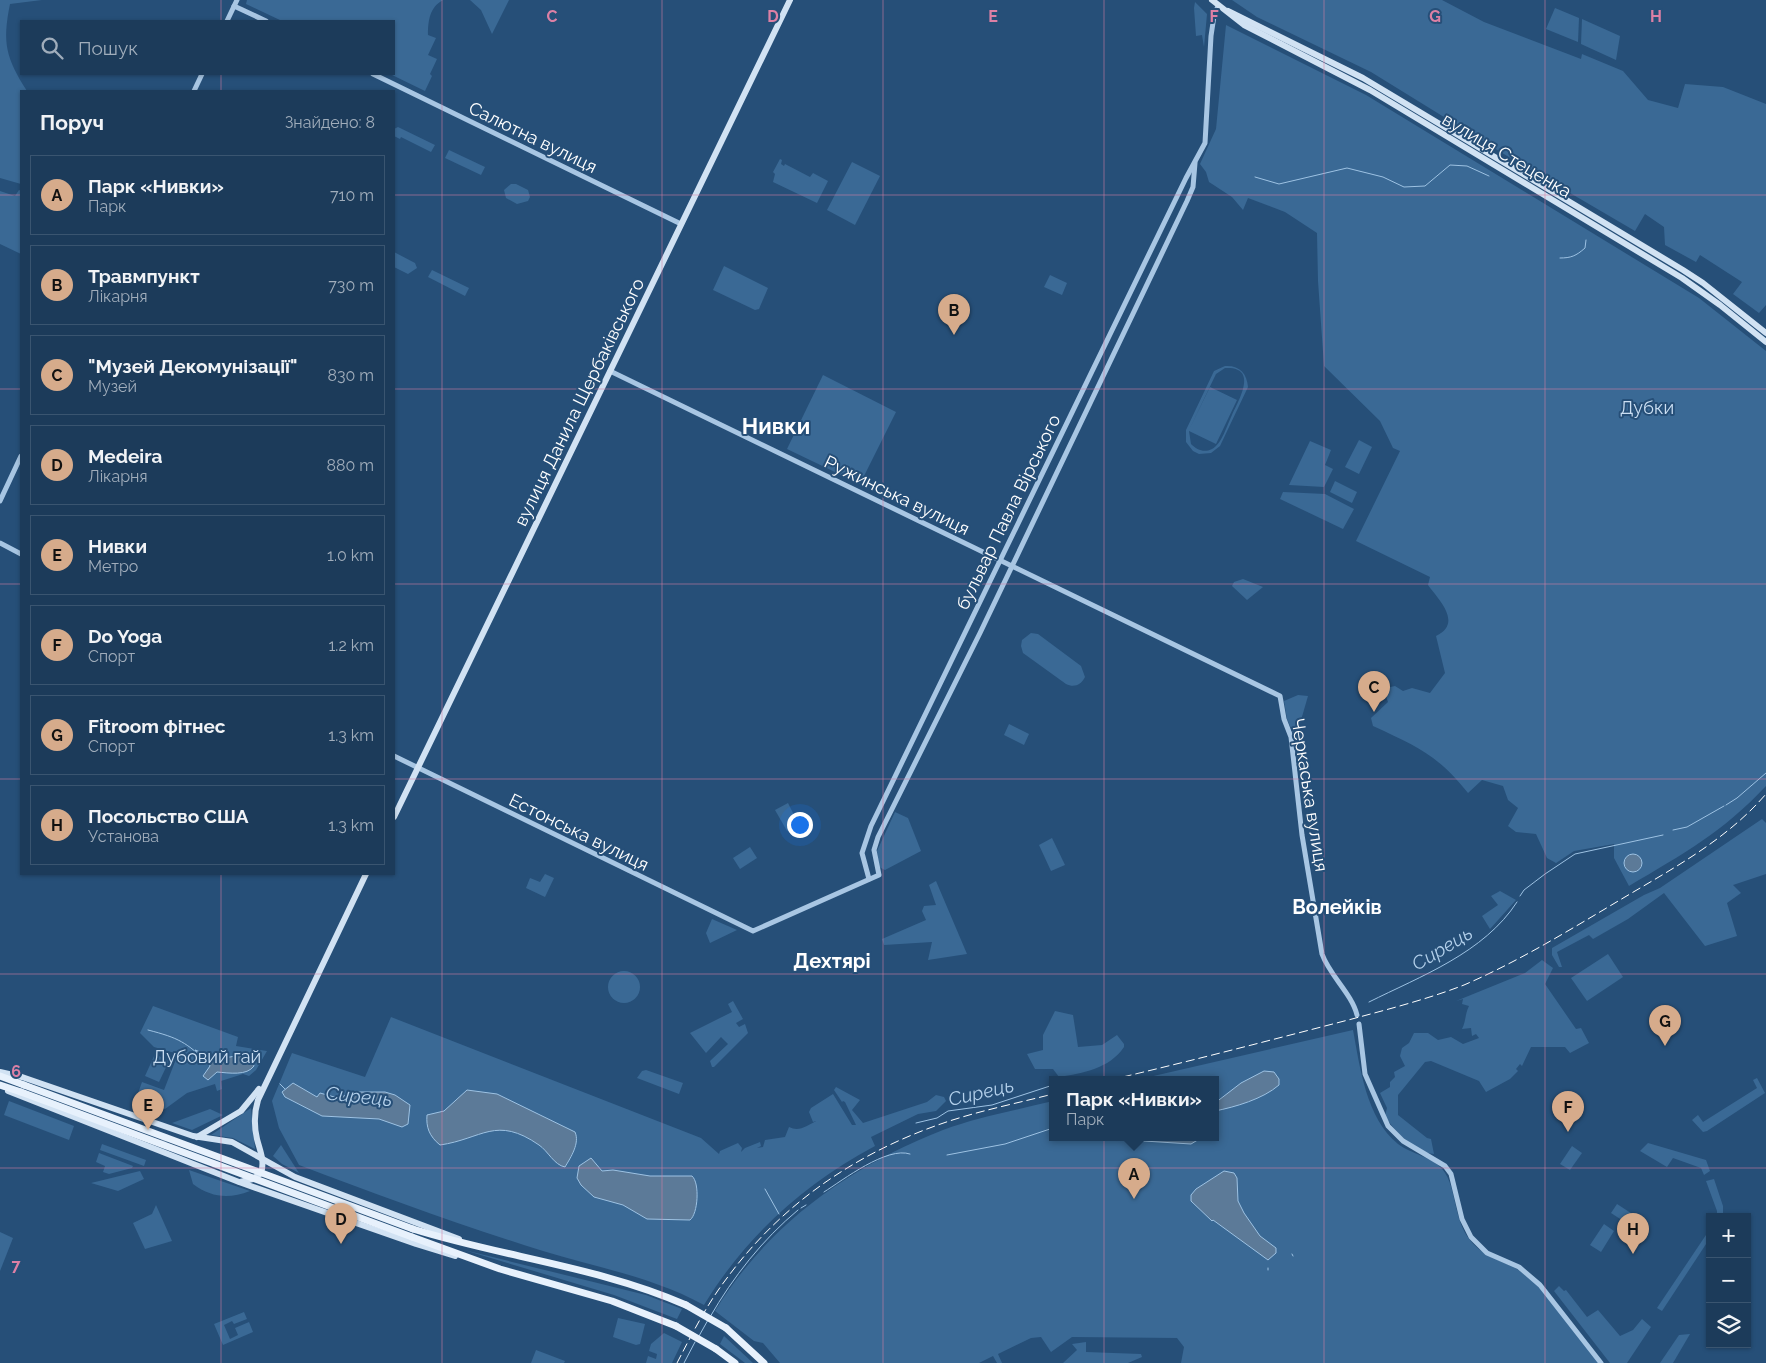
<!DOCTYPE html>
<html lang="uk">
<head>
<meta charset="utf-8">
<style>
	body { margin:0; font-family:Raleway,sans-serif; background:#294663; color:#f1f3f6 }
	.controls { position:absolute; right:15px; bottom:15px; display:grid; overflow:hidden; border-radius:0px; box-shadow:0 1px 4px #0004 }
	.controls button { width:45px; height:45px; display:grid; place-items:center; padding:0; border:0; border-bottom:1px solid #3a5570; background:#1c3b5a; color:#f1f3f6; font:25px sans-serif }
	.you { position:absolute; left:799px; top:824px; width:18px; height:18px; margin:-12px; border:4px solid #fff; border-radius:50%; background:#1a73e8; box-shadow:0 0 0 8px #1a73e833 }
	.badge { display:grid; place-items:center; width:32px; height:32px; border-radius:50%; background:#d6ab8b; color:#111; font-size:16px; font-weight:700 }
	.pin { position:absolute; translate:-50% -41px; filter:drop-shadow(0 1px 2px #0008) }
	.pin::after { content:''; position:absolute; top:26px; width:18px; height:15px; background:inherit; clip-path:polygon(0 0,100% 0,50% 100%) }
	.popup { position:absolute; left:1049px; top:1076px; width:170px; height:65px; box-sizing:border-box; display:grid; place-content:center; border-radius:0px; background:#1c3b5a; filter:drop-shadow(0 1px 4px #0005); font-size:16px; white-space:nowrap; color:#a0adbb }
	.popup b { font-size:19px; color:#f1f3f6 }
	.popup::after { content:''; position:absolute; left:50%; top:100%; margin-left:-10px; border:10px solid transparent; border-top-color:#1c3b5a }
	.list { margin:0; padding:0; list-style:none }
	h2 { display:flex; justify-content:space-between; align-items:center; height:65px; margin:0; padding:0 20px; font-size:21px }
	h2 small { font-size:16px; font-weight:400; color:#a0adbb }
	.list li { display:grid; grid-template-columns:32px 1fr auto; gap:15px; align-items:center; box-sizing:border-box; height:80px; margin:0 10px 10px; padding:0 10px; border:1px solid #3a5570; border-radius:0px }
	.list b { display:block; font-size:19px; white-space:nowrap }
	.list p { margin:0; font-size:16px; white-space:nowrap; color:#a0adbb }
	.list em { font-size:16px; font-style:normal; color:#a0adbb }
	.icon { flex:none; width:28px; height:28px; fill:none; stroke:currentColor; stroke-width:2; stroke-linecap:round; stroke-linejoin:round }
	.map { position:relative; flex:none; width:1766px; height:1363px; overflow:hidden }
	.search { position:absolute; background:#1c3b5a; box-shadow:0 1px 4px #0004; left:20px; top:20px; width:375px; height:55px; display:flex; align-items:center; gap:12px; box-sizing:border-box; padding:0 18px; border-radius:0px; color:#a0adbb; font-size:19px }
	.panel { position:absolute; background:#1c3b5a; box-shadow:0 1px 4px #0004; left:20px; top:90px; width:375px; height:785px; border-radius:0px }
	.map>svg:first-child { display:block }
	.green { fill:#3a6995; fill-rule:evenodd }
	.water { fill:#5c7a98; stroke:#9dc2e3 }
	.lines { fill:none; stroke-linecap:round; stroke-linejoin:round }
	.stream { stroke:#9dc2e3; stroke-width:1 }
	.secondary-tunnel { stroke:#47698c; stroke-width:6; stroke-dasharray:6 3; stroke-linecap:butt }
	.tertiary { stroke:#a8c6e3; stroke-width:5 }
	.secondary { stroke:#d1e2f3; stroke-width:6 }
	.primary { stroke:#e7f1fc; stroke-width:7 }
	.rail { stroke:#fff; stroke-width:1; stroke-dasharray:9 4; stroke-linecap:butt }
	.primary-bridge { stroke:#e7f1fc; stroke-width:7 }
	.grid { fill:none; stroke:#dd80a5; stroke-width:1; stroke-opacity:0.55 }
	.labels { text-anchor:middle; dominant-baseline:central; stroke-width:4; stroke-linejoin:round; paint-order:stroke }
	.street-label { font-size:18px; fill:#fff; stroke:#264f78 }
	.park-label { font-size:18px; fill:#cbdff3; stroke:#264f78 }
	.water-label { font-size:19px; font-style:italic; fill:#b3d0eb; stroke:#264f78 }
	.quarter-label { font-size:20px; font-weight:bold; fill:#fff; stroke:#264f78 }
	.district-label { font-size:22px; font-weight:bold; fill:#fff; stroke:#264f78 }
	.grid-label { font-size:16px; text-anchor:middle; font-weight:bold; fill:#dd80a5; stroke:#264f78; stroke-width:4; stroke-linejoin:round; paint-order:stroke }
</style>
</head>
<body>
<div class="map">
<svg width="1766" height="1363" viewBox="0 0 1766 1363">
	<rect width="100%" height="100%" fill="#264f78"/>
	<g class="green">
		<path d="M0 0H42L10 4C2 43 6 58 27 91H21V184L0 178Z"/>
		<path d="M247 0H443C430 7 428 20 428 35L436 38 428 55 437 59 430 74 432 76 425 91 390 74H394V21H282L246 4Z"/>
		<polygon points="470,0 509,0 492,34 481,10"/>
		<polygon points="1232,0 1442,0 1484,22 1581,59 1582,54 1623,71 1648,100 1678,108 1685,84 1723,87 1766,104 1766,305 1759,313 1733,294 1742,282 1700,255 1696,262 1665,245 1664,227 1645,214 1635,231 1512,159 1371,72 1257,17"/>
		<polygon points="1195,2 1207,14 1204,47 1202,35 1196,36 1194,8"/>
		<polygon points="1555,8 1579,18 1578,42 1546,29"/>
		<polygon points="1582,19 1620,36 1616,60 1581,44"/>
		<path d="M1226 25 1366 95 1699 298 1766 351V786C1723 832 1683 854 1629 886L1614 858V844L1574 851 1556 863 1547 858 1536 834 1516 832 1508 826 1518 808 1508 800 1503 786 1482 780 1468 793C1438 755 1416 746 1373 726L1371 718 1388 702 1385 693 1386 688 1395 686 1403 691 1412 688 1430 693 1445 673 1436 636C1463 623 1439 600 1428 585L1430 577 1356 541 1400 451 1393 448 1380 421 1324 366 1318 281 1317 233 1285 212 1248 198 1243 210 1232 197 1209 182 1206 172 1200 164 1216 129Z"/>
		<polygon points="398,127 435,145 431,152 401,137 400,139 394,136 394,129"/>
		<polygon points="449,150 485,167 481,175 445,158"/>
		<polygon points="780,159 782,160 781,164 784,166 785,164 810,177 813,173 828,181 817,203 773,182 775,174 773,172"/>
		<polygon points="852,162 880,176 855,225 827,210"/>
		<polygon points="511,184 516,184 528,190 530,197 528,201 517,204 506,198 504,190"/>
		<polygon points="19,190 21,191 21,254 0,244 0,191 15,196"/>
		<polygon points="394,252 415,263 417,268 408,274 394,267"/>
		<polygon points="724,266 768,288 759,309 755,310 713,290"/>
		<polygon points="432,270 469,288 465,296 428,277"/>
		<polygon points="1050,275 1067,283 1062,295 1044,287"/>
		<path d="M1225 366C1239 365 1247 373 1248 387L1220 446 1211 453 1199 454 1193 451 1186 442V430L1214 371ZM1225 368C1259 366 1239 400 1232 415 1227 425 1222 444 1212 449 1204 453 1197 450 1191 444L1189 431 1216 444 1237 400 1210 387 1189 430 1216 374Z"/>
		<polygon points="823,375 896,412 860,484 787,449"/>
		<polygon points="1359,440 1372,447 1359,474 1345,467"/>
		<polygon points="1310,441 1331,450 1325,465 1333,469 1324,487 1289,485"/>
		<polygon points="1335,481 1357,492 1352,503 1330,492"/>
		<polygon points="1283,492 1325,494 1354,509 1343,529 1280,499"/>
		<polygon points="1243,579 1263,587 1247,600 1232,586 1234,582"/>
		<path d="M1031 633 1038 634 1081 666 1085 677C1081 685 1074 688 1066 684L1023 653 1021 646 1022 640Z"/>
		<polygon points="1298,695 1308,696 1297,734 1293,733 1287,719 1284,701"/>
		<polygon points="1009,724 1029,734 1024,745 1004,735"/>
		<polygon points="788,803 799,825 787,831 775,810"/>
		<polygon points="895,812 908,818 921,851 885,870 879,867 877,851"/>
		<polygon points="1762,819 1766,823 1766,874 1733,885 1741,893 1727,903 1737,936 1705,946 1664,893 1628,919 1593,939 1589,935 1557,952 1562,967 1559,967 1552,955 1552,948 1644,895 1660,888"/>
		<polygon points="1052,838 1065,865 1051,871 1039,845"/>
		<polygon points="750,847 757,858 740,869 733,858"/>
		<polygon points="545,874 554,878 545,897 526,888 530,878 540,882"/>
		<polygon points="936,881 967,954 928,960 932,942 884,945 882,939 926,920 922,911 924,906 936,905 929,885"/>
		<polygon points="1500,891 1516,900 1490,929 1482,916 1498,905 1491,896"/>
		<polygon points="712,919 737,930 710,943 706,933"/>
		<polygon points="1608,954 1623,977 1587,1001 1571,978"/>
		<path d="M1542 960 1553 968 1545 984 1576 1029 1581 1028 1589 1043 1570 1053 1565 1047H1531L1522 1066 1520 1064 1516 1069 1518 1071 1510 1079 1486 1092 1479 1081 1431 1061 1425 1062 1398 1095V1115L1427 1138 1431 1139 1434 1154C1416 1153 1393 1130 1385 1116L1387 1108 1380 1093 1390 1087V1082L1395 1077 1394 1072 1405 1066 1400 1056 1402 1048 1409 1043 1414 1033H1428L1438 1040 1451 1037 1463 1044 1479 1038 1476 1034 1472 1036 1471 1028 1462 1029C1466 1021 1465 1014 1469 1006L1462 1004 1463 999 1456 1001 1525 973Z"/>
		<circle cx="624" cy="987" r="16"/>
		<polygon points="733,1001 743,1019 736,1023 739,1027 745,1024 748,1033 714,1067 712,1067 710,1061 728,1044 721,1037 706,1053 690,1033 732,1012 728,1004"/>
		<polygon points="153,1006 238,1037 236,1046 267,1051 256,1070 249,1076 243,1074 221,1081 222,1089 217,1091 215,1084 187,1093 165,1109 136,1099 142,1082 164,1090 178,1054 154,1047 140,1033"/>
		<path d="M1055 1011 1073 1015 1078 1047 1102 1045 1117 1035 1124 1044V1047C1109 1069 1083 1073 1059 1077L1053 1069H1035L1027 1054 1043 1050V1035Z"/>
		<path d="M391 1017 701 1138 719 1154 720 1151 738 1143 742 1148 741 1152 745 1148 760 1142 761 1146 757 1148 763 1147 765 1140 785 1137 789 1127C799 1132 807 1126 816 1121L813 1122 809 1112 811 1108 833 1094 852 1125H856L845 1102 843 1101 842 1102 834 1090 836 1087 860 1100 852 1110 863 1123 927 1102 936 1095 944 1097 946 1101 936 1111 918 1114 871 1137 875 1146C804 1184 746 1236 704 1305 653 1277 598 1268 543 1251 460 1225 380 1196 299 1165L279 1128 272 1101 292 1053 365 1077Z"/>
		<path d="M1353 1030C1360 1067 1366 1118 1398 1144 1411 1154 1433 1157 1443 1170 1457 1188 1453 1219 1470 1240 1485 1260 1509 1261 1527 1276 1555 1299 1576 1334 1599 1363H1181L1184 1347 1177 1338 1072 1337 1051 1352 1041 1337 1031 1338 998 1354 1002 1363H997L993 1356 979 1363H780L763 1343 754 1341 715 1311C768 1224 849 1167 943 1130 977 1117 1017 1110 1053 1101V1138H1215V1080H1136Z"/>
		<polygon points="155,1054 169,1061 159,1082 145,1076"/>
		<polygon points="646,1070 683,1083 679,1094 637,1078 642,1071"/>
		<polygon points="1757,1078 1765,1093 1707,1131 1703,1132 1692,1120 1698,1115 1703,1122 1757,1088 1753,1080"/>
		<polygon points="9,1101 74,1126 69,1140 4,1115"/>
		<polygon points="251,1108 255,1149 233,1138 211,1135"/>
		<polygon points="210,1109 223,1115 192,1130 172,1123"/>
		<polygon points="1648,1143 1706,1160 1710,1171 1704,1175 1701,1168 1673,1158 1667,1167 1640,1151"/>
		<polygon points="102,1144 146,1160 144,1166 100,1150"/>
		<polygon points="281,1145 299,1173 282,1164 273,1156"/>
		<polygon points="1572,1146 1582,1153 1570,1170 1560,1164"/>
		<polygon points="99,1153 133,1166 132,1168 109,1174 103,1172 105,1166 96,1162"/>
		<path d="M189 1170 250 1191C229 1199 212 1198 193 1184Z"/>
		<polygon points="140,1171 144,1179 118,1191 91,1183"/>
		<polygon points="1714,1179 1723,1206 1723,1217 1717,1217 1717,1211 1706,1181"/>
		<polygon points="1617,1204 1637,1217 1631,1226 1611,1213"/>
		<polygon points="156,1205 172,1241 145,1249 133,1223 152,1214"/>
		<polygon points="1604,1224 1614,1231 1601,1252 1590,1245"/>
		<polygon points="1710,1229 1710,1238 1662,1311 1657,1308"/>
		<polygon points="0,1232 13,1238 0,1271"/>
		<polygon points="464,1250 646,1295 682,1309 677,1319 614,1295"/>
		<polygon points="1559,1286 1564,1291 1566,1290 1587,1317 1598,1310 1620,1336 1633,1330 1642,1319 1651,1327 1627,1363 1610,1363 1554,1291"/>
		<polygon points="244,1312 247,1319 234,1324 232,1321 224,1325 230,1339 238,1335 235,1328 249,1322 253,1332 223,1345 214,1324"/>
		<polygon points="618,1318 645,1324 640,1344 636,1345 613,1337"/>
		<polygon points="664,1333 682,1342 672,1363 646,1363 648,1356 656,1359 657,1354 649,1351 651,1344"/>
		<polygon points="1690,1334 1673,1363 1660,1363 1679,1335"/>
		<polygon points="724,1336 753,1363 745,1363 720,1344"/>
		<polygon points="1086,1342 1086,1352 1141,1354 1142,1357 1128,1363 1063,1363 1077,1350 1072,1344"/>
		<polygon points="536,1350 565,1361 564,1363 531,1363"/>
	</g>
	<g class="water">
		<circle cx="1633" cy="863" r="9"/>
		<path d="M195 1050C205 1054 218 1058 230 1057 241 1055 251 1050 254 1066 247 1076 229 1073 217 1072L208 1080 203 1076 210 1066 209 1062Z"/>
		<path d="M1264 1071 1274 1072 1279 1079V1085C1263 1099 1235 1107 1215 1111V1103L1241 1083Z"/>
		<polygon points="293,1083 317,1097 320,1093 338,1098 355,1092 385,1092 395,1095 410,1105 408,1124 402,1127 379,1119 322,1116 285,1097 282,1092"/>
		<path d="M467 1090 497 1094 575 1132C580 1143 571 1157 565 1167 554 1165 548 1151 539 1145 496 1115 482 1139 440 1145 429 1136 426 1127 427 1115L444 1111Z"/>
		<polygon points="1097,1138 1201,1138 1191,1144"/>
		<path d="M591 1158 602 1171 613 1170 650 1176H692C700 1183 698 1214 690 1220L647 1219 623 1205 594 1197 581 1185 577 1178 579 1166Z"/>
		<polygon points="1224,1171 1234,1173 1237,1178 1238,1201 1244,1213 1260,1236 1276,1248 1276,1253 1268,1260 1213,1220 1212,1221 1191,1201 1191,1195 1196,1189"/>
	</g>
	<g class="lines">
		<g class="stream">
			<polyline points="1255,177 1279,184 1347,168 1383,177 1404,187 1425,186 1450,165 1467,166 1489,176"/>
			<path d="M1560 258C1571 258 1576 256 1585 248L1586 240"/>
			<polyline points="1726,805 1737,798 1766,773"/>
			<polyline points="1673,830 1687,827 1724,806"/>
			<polyline points="1520,896 1524,890 1545,874 1575,854 1663,835"/>
			<path d="M1369 1002C1421 976 1484 953 1517 902"/>
			<path d="M148 1030C179 1038 186 1042 209 1064"/>
			<polyline points="280,1084 285,1089"/>
			<polyline points="916,1123 937,1118 948,1111 992,1105 1053,1085"/>
			<polyline points="947,1155 1005,1144 1053,1128"/>
			<polyline points="765,1189 779,1214"/>
			<path d="M824 1192C843 1180 887 1146 910 1154"/>
			<polyline points="801,1208 806,1205"/>
			<polyline points="1292,1254 1293,1256"/>
			<polyline points="1268,1268 1268,1270"/>
			<path d="M710 1317C733 1277 763 1239 798 1210"/>
			<polyline points="699,1336 708,1320"/>
			<polyline points="684,1363 695,1342"/>
		</g>
		<polyline class="secondary-tunnel" points="162,1145 166,1134"/>
		<g class="tertiary">
			<polyline points="234,6 266,21"/>
			<polyline points="227,21 237,0"/>
			<polyline points="373,74 681,224"/>
			<polyline points="194,91 202,74"/>
			<path d="M610 371 1280 696 1284 719 1291 737 1302 835 1322 954C1330 976 1352 994 1357 1015"/>
			<polyline points="0,501 21,456"/>
			<polyline points="0,543 21,554"/>
			<polyline points="394,756 753,931 879,875 874,850 878,837 980,633 1187,201 1193,187 1195,163"/>
			<polyline points="869,879 862,853 871,826 1186,178 1205,143 1211,36 1214,16 1218,6"/>
			<polyline points="1359,1024 1365,1074 1388,1126 1403,1141 1445,1166 1451,1174 1462,1219 1471,1237 1487,1253 1519,1267 1540,1285 1601,1363"/>
		</g>
		<g class="secondary">
			<polyline points="1212,0 1244,25 1370,90 1682,278 1720,305 1766,342"/>
			<polyline points="1228,11 1363,78 1683,270 1703,283 1766,333"/>
			<polyline points="394,817 790,0"/>
			<polyline points="0,1072 22,1077 193,1136 232,1142 295,1177 459,1239"/>
			<polyline points="8,1091 239,1182 416,1244 455,1256"/>
			<polyline points="197,1137 241,1111 259,1089"/>
			<path d="M240 1182 253 1179 261 1173C265 1161 260 1151 257 1139 254 1126 254 1113 258 1100L366 874"/>
		</g>
		<g class="primary">
			<polyline points="0,1076 24,1085"/>
			<polyline points="0,1085 21,1092"/>
			<path d="M413 1229C503 1257 600 1267 686 1305"/>
			<polyline points="412,1237 500,1269 612,1301 676,1326"/>
			<polyline points="726,1328 764,1363"/>
			<polyline points="716,1349 735,1363"/>
		</g>
		<g class="rail">
			<path d="M1110 1080C1191 1061 1271 1040 1352 1019 1389 1009 1428 999 1464 985 1522 960 1576 926 1630 894 1679 865 1728 838 1766 794"/>
			<polyline points="687,1304 726,1327"/>
			<path d="M677 1363C692 1334 707 1304 727 1278 780 1206 852 1156 935 1126 973 1112 1014 1104 1053 1094"/>
		</g>
		<g class="primary-bridge">
			<polyline points="24,1085 413,1229"/>
			<polyline points="21,1092 412,1237"/>
			<polyline points="686,1305 726,1328"/>
			<polyline points="676,1326 716,1349"/>
		</g>
	</g>
	<path class="grid" d="M221 0V21M442 0V1363M662 0V1363M883 0V1363M1104 0V1363M1324 0V1363M1545 0V1363M221 74V91M0 195H21M394 195H1766M0 389H21M394 389H1766M0 584H21M394 584H1766M0 779H21M394 779H1766M221 874V1363M0 974H1766M0 1168H1766"/>
	<g class="labels">
		<g class="street-label">
			<text transform="translate(533 137) rotate(26)">Салютна вулиця</text>
			<text transform="translate(1507 155) rotate(31)">вулиця Стеценка</text>
			<text transform="translate(579 402) rotate(-64)">вулиця Данила Щербаківського</text>
			<text transform="translate(897 495) rotate(26)">Ружинська вулиця</text>
			<text transform="translate(1008 512) rotate(-64)">бульвар Павла Вірського</text>
			<text transform="translate(1310 795) rotate(81)">Черкаська вулиця</text>
			<text transform="translate(579 832) rotate(26)">Естонська вулиця</text>
		</g>
		<g class="park-label">
			<text x="1647" y="407">Дубки</text>
			<text x="207" y="1056">Дубовий гай</text>
		</g>
		<g class="water-label">
			<text transform="translate(1442 948) rotate(-31)">Сирець</text>
			<text transform="translate(981 1092) rotate(-13)">Сирець</text>
			<text transform="translate(359 1096) rotate(6)">Сирець</text>
		</g>
		<g class="quarter-label">
			<text x="1337" y="907">Волейків</text>
			<text x="832" y="961">Дехтярі</text>
		</g>
		<g class="district-label">
			<text x="776" y="426">Нивки</text>
		</g>
	</g>
	<g class="grid-label">
		<text x="552" y="22">C</text>
		<text x="773" y="22">D</text>
		<text x="993" y="22">E</text>
		<text x="1214" y="22">F</text>
		<text x="1435" y="22">G</text>
		<text x="1656" y="22">H</text>
		<text x="16" y="1077">6</text>
		<text x="16" y="1271">7</text>
	</g>
</svg>
<div class="controls">
<button>+</button>
<button>−</button>
<button><svg class="icon" aria-label="layers" viewBox="0 0 24 24"><path d="M12 4l9 5-9 5-9-5zM3 14l9 5 9-5"/></svg></button>
</div>
<div class="you"></div>
<div class="pin badge" style="left:1134px;top:1199px">A</div>
<div class="popup"><b>Парк «Нивки»</b>Парк</div>
<div class="pin badge" style="left:954px;top:335px">B</div>
<div class="pin badge" style="left:1374px;top:712px">C</div>
<div class="pin badge" style="left:341px;top:1244px">D</div>
<div class="pin badge" style="left:148px;top:1130px">E</div>
<div class="pin badge" style="left:1568px;top:1132px">F</div>
<div class="pin badge" style="left:1665px;top:1046px">G</div>
<div class="pin badge" style="left:1633px;top:1254px">H</div>
<div class="search"><svg class="icon" aria-label="search" viewBox="0 0 24 24"><circle cx="10" cy="10" r="6"/><path d="M15 15l6 6"/></svg>Пошук</div>
<section class="panel">
<h2>Поруч<small>Знайдено: 8</small></h2>
<ul class="list">
<li><span class="badge">A</span><div><b>Парк «Нивки»</b><p>Парк</p></div><em>710 m</em></li>
<li><span class="badge">B</span><div><b>Травмпункт</b><p>Лікарня</p></div><em>730 m</em></li>
<li><span class="badge">C</span><div><b>&quot;Музей Декомунізації&quot;</b><p>Музей</p></div><em>830 m</em></li>
<li><span class="badge">D</span><div><b>Medeira</b><p>Лікарня</p></div><em>880 m</em></li>
<li><span class="badge">E</span><div><b>Нивки</b><p>Метро</p></div><em>1.0 km</em></li>
<li><span class="badge">F</span><div><b>Do Yoga</b><p>Спорт</p></div><em>1.2 km</em></li>
<li><span class="badge">G</span><div><b>Fitroom фітнес</b><p>Спорт</p></div><em>1.3 km</em></li>
<li><span class="badge">H</span><div><b>Посольство США</b><p>Установа</p></div><em>1.3 km</em></li>
</ul>
</section>
</div>
</body>
</html>
